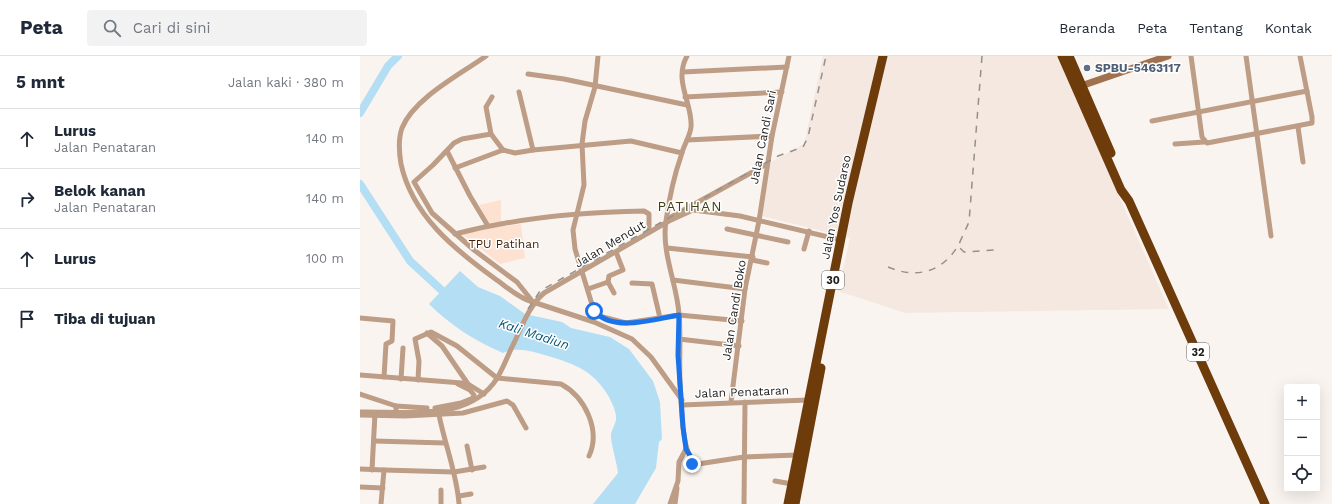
<!DOCTYPE html>
<html lang="id">
<head>
<meta charset="utf-8">
<style>
	body { margin:0; font-family:"Work Sans",sans-serif; background:#f2f2f3; color:#1f2937 }
	.controls { position:absolute; right:12px; bottom:12px; display:grid; overflow:hidden; border-radius:4px; box-shadow:0 4px 16px #0002 }
	.controls button { width:36px; height:36px; display:grid; place-items:center; padding:0; border:0; border-bottom:1px solid #e0e1e3; background:#fff; color:#1f2937; font:20px sans-serif }
	.stop { position:absolute; width:12px; height:12px; margin:-9px; border:3px solid #1a73e8; border-radius:50%; background:#fff }
	.stop.end { background:#1a73e8; border-color:#fff; box-shadow:0 1px 4px #0008 }
	.list { margin:0; padding:0; list-style:none }
	h2 { display:flex; justify-content:space-between; align-items:center; height:52px; margin:0; padding:0 16px; font-size:17px }
	h2 small { font-size:13px; font-weight:400; color:#747a83 }
	.list li { display:grid; grid-template-columns:26px 1fr auto; gap:12px; align-items:center; box-sizing:border-box; height:60px; padding:0 16px; border-top:1px solid #e0e1e3 }
	.list b { display:block; font-size:15px; white-space:nowrap }
	.list p { margin:0; font-size:13px; white-space:nowrap; color:#747a83 }
	.list em { font-size:13px; font-style:normal; color:#747a83 }
	.icon { flex:none; width:22px; height:22px; fill:none; stroke:currentColor; stroke-width:2; stroke-linecap:round; stroke-linejoin:round }
	.map { position:relative; flex:none; width:972px; height:448px; overflow:hidden }
	header { display:flex; align-items:center; gap:24px; box-sizing:border-box; height:56px; padding:0 20px; background:#fff; border-bottom:1px solid #e0e1e3 }
	header strong { font-size:19px }
	nav { display:flex; gap:22px; margin-inline-start:auto; font-size:14px }
	.search { width:280px; height:36px; background:#f2f2f3; display:flex; align-items:center; gap:10px; box-sizing:border-box; padding:0 14px; border-radius:4px; color:#747a83; font-size:15px }
	main { display:flex }
	aside { flex:1; background:#fff }
	.map>svg:first-child { display:block }
	.built { fill:#f5e8e0 }
	.green { fill:#fde2d1 }
	.water { fill:#b4def4 }
	.lines { fill:none; stroke-linecap:round; stroke-linejoin:round }
	.river { stroke:#b4def4; stroke-width:8 }
	.street { stroke:#bd9d85; stroke-width:5 }
	.secondary { stroke:#a0714e; stroke-width:7 }
	.highway { stroke:#6e3c0b; stroke-width:9 }
	.rail { stroke:#94908d; stroke-width:1.5; stroke-dasharray:7 7; stroke-linecap:butt }
	.route { stroke:#1a73e8; stroke-width:5 }
	.service-dot { fill:#5c6f8a; stroke:#fff; stroke-width:1.5 }
	.labels { text-anchor:middle; dominant-baseline:central; stroke-width:3; stroke-linejoin:round; paint-order:stroke }
	.shield { fill:#fff; stroke:#646262; stroke-width:1 }
	.shield-label { font-size:11px; font-weight:bold; fill:#211f1e }
	.service-label { font-size:12px; font-weight:bold; fill:#4e5e75; stroke:#fff; text-anchor:start }
	.street-label { font-size:12px; fill:#211f1e; stroke:#fff }
	.park-label { font-size:12px; fill:#431f04; stroke:#fff }
	.water-label { font-size:13px; font-style:italic; fill:#075774; stroke:#fff }
	.quarter-label { font-size:14px; letter-spacing:1px; fill:#403e14; stroke:#fff }
</style>
</head>
<body>
<header>
<strong>Peta</strong>
<div class="search"><svg class="icon" aria-label="search" viewBox="0 0 24 24"><circle cx="10" cy="10" r="6"/><path d="M15 15l6 6"/></svg>Cari di sini</div>
<nav><a>Beranda</a><a>Peta</a><a>Tentang</a><a>Kontak</a></nav>
</header>
<main>
<aside>
<h2>5 mnt<small>Jalan kaki · 380 m</small></h2>
<ul class="list">
<li><svg class="icon" aria-label="ahead" viewBox="0 0 24 24"><path d="M12 20V5M6 11l6-6 6 6"/></svg><div><b>Lurus</b><p>Jalan Penataran</p></div><em>140 m</em></li>
<li><svg class="icon" aria-label="right" viewBox="0 0 24 24"><path d="M7 20v-9h11M14 6l5 5-5 5"/></svg><div><b>Belok kanan</b><p>Jalan Penataran</p></div><em>140 m</em></li>
<li><svg class="icon" aria-label="ahead" viewBox="0 0 24 24"><path d="M12 20V5M6 11l6-6 6 6"/></svg><div><b>Lurus</b></div><em>100 m</em></li>
<li><svg class="icon" aria-label="arrive" viewBox="0 0 24 24"><path d="M6 21V4h12l-3 4 3 4H6"/></svg><div><b>Tiba di tujuan</b></div></li>
</ul>
</aside>
<div class="map">
<svg width="972" height="448" viewBox="0 0 972 448">
	<rect width="100%" height="100%" fill="#faf4f0"/>
	<polygon class="built" points="463,0 697,0 809,253 545,257 478,235 490,182 402,160 411,106 444,88"/>
	<g class="green">
		<polygon points="141,144 141,166 129,167 119,149"/>
		<polygon points="161,168 165,202 140,208 101,177 121,172"/>
	</g>
	<path class="water" d="M100 215 118 231 140 240 165 258 202 266 211 272 250 281 269 293 293 325 300 346 302 383 299 386 296 412 275 448H233L258 417C257 407 250 385 251 378 252 373 255 369 256 364 257 357 252 347 249 341 234 315 215 308 188 300 174 296 156 290 143 297 115 285 90 269 69 248Z"/>
	<g class="lines">
		<g class="river">
			<polyline points="0,57 28,10 38,0"/>
			<polyline points="0,128 50,205 89,241"/>
		</g>
		<g class="street">
			<path d="M126 0C101 18 54 42 42 72 38 83 39 96 41 108 52 159 94 193 134 222 147 231 157 241 172 246"/>
			<polyline points="238,0 235,31 225,65 222,88 224,129 213,174 215,193 234,255 239,260 266,267 319,259 382,265"/>
			<path d="M327 0C313 25 333 48 331 71 330 81 323 90 321 100 314 120 309 144 306 165 301 196 317 228 319 258 321 281 319 305 320 328 322 344 320 402 338 408L384 401 438 399"/>
			<polyline points="831,0 842,81 847,87 952,67 952,61 940,0"/>
			<polyline points="886,0 911,180"/>
			<polyline points="323,16 427,11"/>
			<polyline points="168,18 204,23 327,49"/>
			<polyline points="159,36 173,94"/>
			<polyline points="325,41 422,36"/>
			<polyline points="792,65 947,35"/>
			<polyline points="938,71 943,106"/>
			<polyline points="131,78 126,51 132,41"/>
			<polyline points="327,84 412,80"/>
			<polyline points="815,88 844,86"/>
			<polyline points="143,94 131,78 102,83 94,87 73,109 54,126 72,157 114,194 157,226 173,246 234,266 272,283 291,301 322,344"/>
			<polyline points="143,94 155,97 173,94 271,85 322,97"/>
			<polyline points="87,95 110,140 128,170"/>
			<polyline points="95,112 143,94"/>
			<polyline points="311,161 407,108"/>
			<polyline points="367,173 428,186"/>
			<path d="M95 178C156 162 221 156 284 155L289 158V176"/>
			<polyline points="307,192 393,201"/>
			<polyline points="444,193 449,175"/>
			<polyline points="392,204 407,207"/>
			<polyline points="313,224 385,233"/>
			<polyline points="248,226 249,220 263,214 256,196"/>
			<polyline points="272,227 292,228 300,262"/>
			<polyline points="228,233 248,226 254,237"/>
			<polyline points="0,262 33,265 32,285 26,288 24,321"/>
			<polyline points="67,277 82,290 108,328"/>
			<polyline points="319,283 379,290"/>
			<polyline points="0,319 102,327 108,328 124,338"/>
			<polyline points="41,323 43,292"/>
			<path d="M58 324 59 305 55 283 71 276 97 290 137 322 201 328C225 341 241 374 229 400"/>
			<polyline points="0,338 36,350 36,353"/>
			<polyline points="371,346 385,233 399,165 412,80 429,0"/>
			<polyline points="322,349 448,344"/>
			<polyline points="36,350 67,352"/>
			<polyline points="75,352 101,347 113,342 114,339 110,334 98,328"/>
			<path d="M0 356C43 355 103 366 133 328 142 317 147 300 154 287 162 270 169 250 184 237L309 165 333 154 380 160 481 184"/>
			<polyline points="0,359 45,360 103,357 147,345 153,349 166,372"/>
			<path d="M79 359C85 389 97 418 99 448"/>
			<polyline points="14,385 85,387"/>
			<polyline points="107,390 112,414"/>
			<polyline points="0,413 24,414 21,448"/>
			<polyline points="12,414 15,357"/>
			<polyline points="24,414 94,416 124,411"/>
			<polyline points="330,414 331,409 334,406"/>
			<polyline points="415,425 432,428"/>
			<polyline points="0,431 23,432"/>
			<polyline points="81,434 81,448"/>
			<polyline points="99,440 111,438"/>
			<polyline points="310,448 318,425 319,406 326,393"/>
			<polyline points="315,448 317,432"/>
			<polyline points="384,448 385,346"/>
		</g>
		<polyline class="secondary" points="718,31 808,0"/>
		<g class="highway">
			<polyline points="702,0 761,134 769,145 905,448"/>
			<polyline points="709,0 751,97"/>
			<polyline points="428,448 488,147 523,0"/>
			<polyline points="435,448 461,312"/>
		</g>
		<g class="rail">
			<polyline points="622,0 609,166 598,190 604,196 635,194"/>
			<path d="M528 211C558 224 585 215 600 186"/>
			<polyline points="168,253 180,235 418,100 443,91 448,81 466,0"/>
		</g>
	</g>
	<g class="lines">
		<path class="route" d="M234 255C254 277 295 263 319 259L318 299 323 371 326 393 334 406 332 408"/>
	</g>
	<circle class="service-dot" cx="727" cy="12" r="4"/>
	<g class="labels">
		<g class="shield">
			<rect x="462" y="215" width="22" height="18" rx="3"/>
			<rect x="827" y="287" width="22" height="18" rx="3"/>
		</g>
		<g class="shield-label">
			<text x="473" y="224">30</text>
			<text x="838" y="296">32</text>
		</g>
		<g class="service-label">
			<text x="735" y="12">SPBU-5463117</text>
		</g>
		<g class="street-label">
			<text transform="translate(403 81) rotate(-79)">Jalan Candi Sari</text>
			<text transform="translate(476 151) rotate(-78)">Jalan Yos Sudarso</text>
			<text transform="translate(250 188) rotate(-31)">Jalan Mendut</text>
			<text transform="translate(374 254) rotate(-81)">Jalan Candi Boko</text>
			<text transform="translate(382 336) rotate(-2)">Jalan Penataran</text>
		</g>
		<g class="park-label">
			<text x="144" y="188">TPU Patihan</text>
		</g>
		<g class="water-label">
			<text transform="translate(174 278) rotate(18)">Kali Madiun</text>
		</g>
		<g class="quarter-label">
			<text x="330" y="150">PATIHAN</text>
		</g>
	</g>
</svg>
<div class="controls">
<button>+</button>
<button>−</button>
<button><svg class="icon" aria-label="locate" viewBox="0 0 24 24"><circle cx="12" cy="12" r="6"/><path d="M12 2v4M12 18v4M2 12h4M18 12h4"/></svg></button>
</div>
<div class="stop" style="left:234px;top:255px"></div>
<div class="stop end" style="left:332px;top:408px"></div>
</div>
</main>
</body>
</html>
